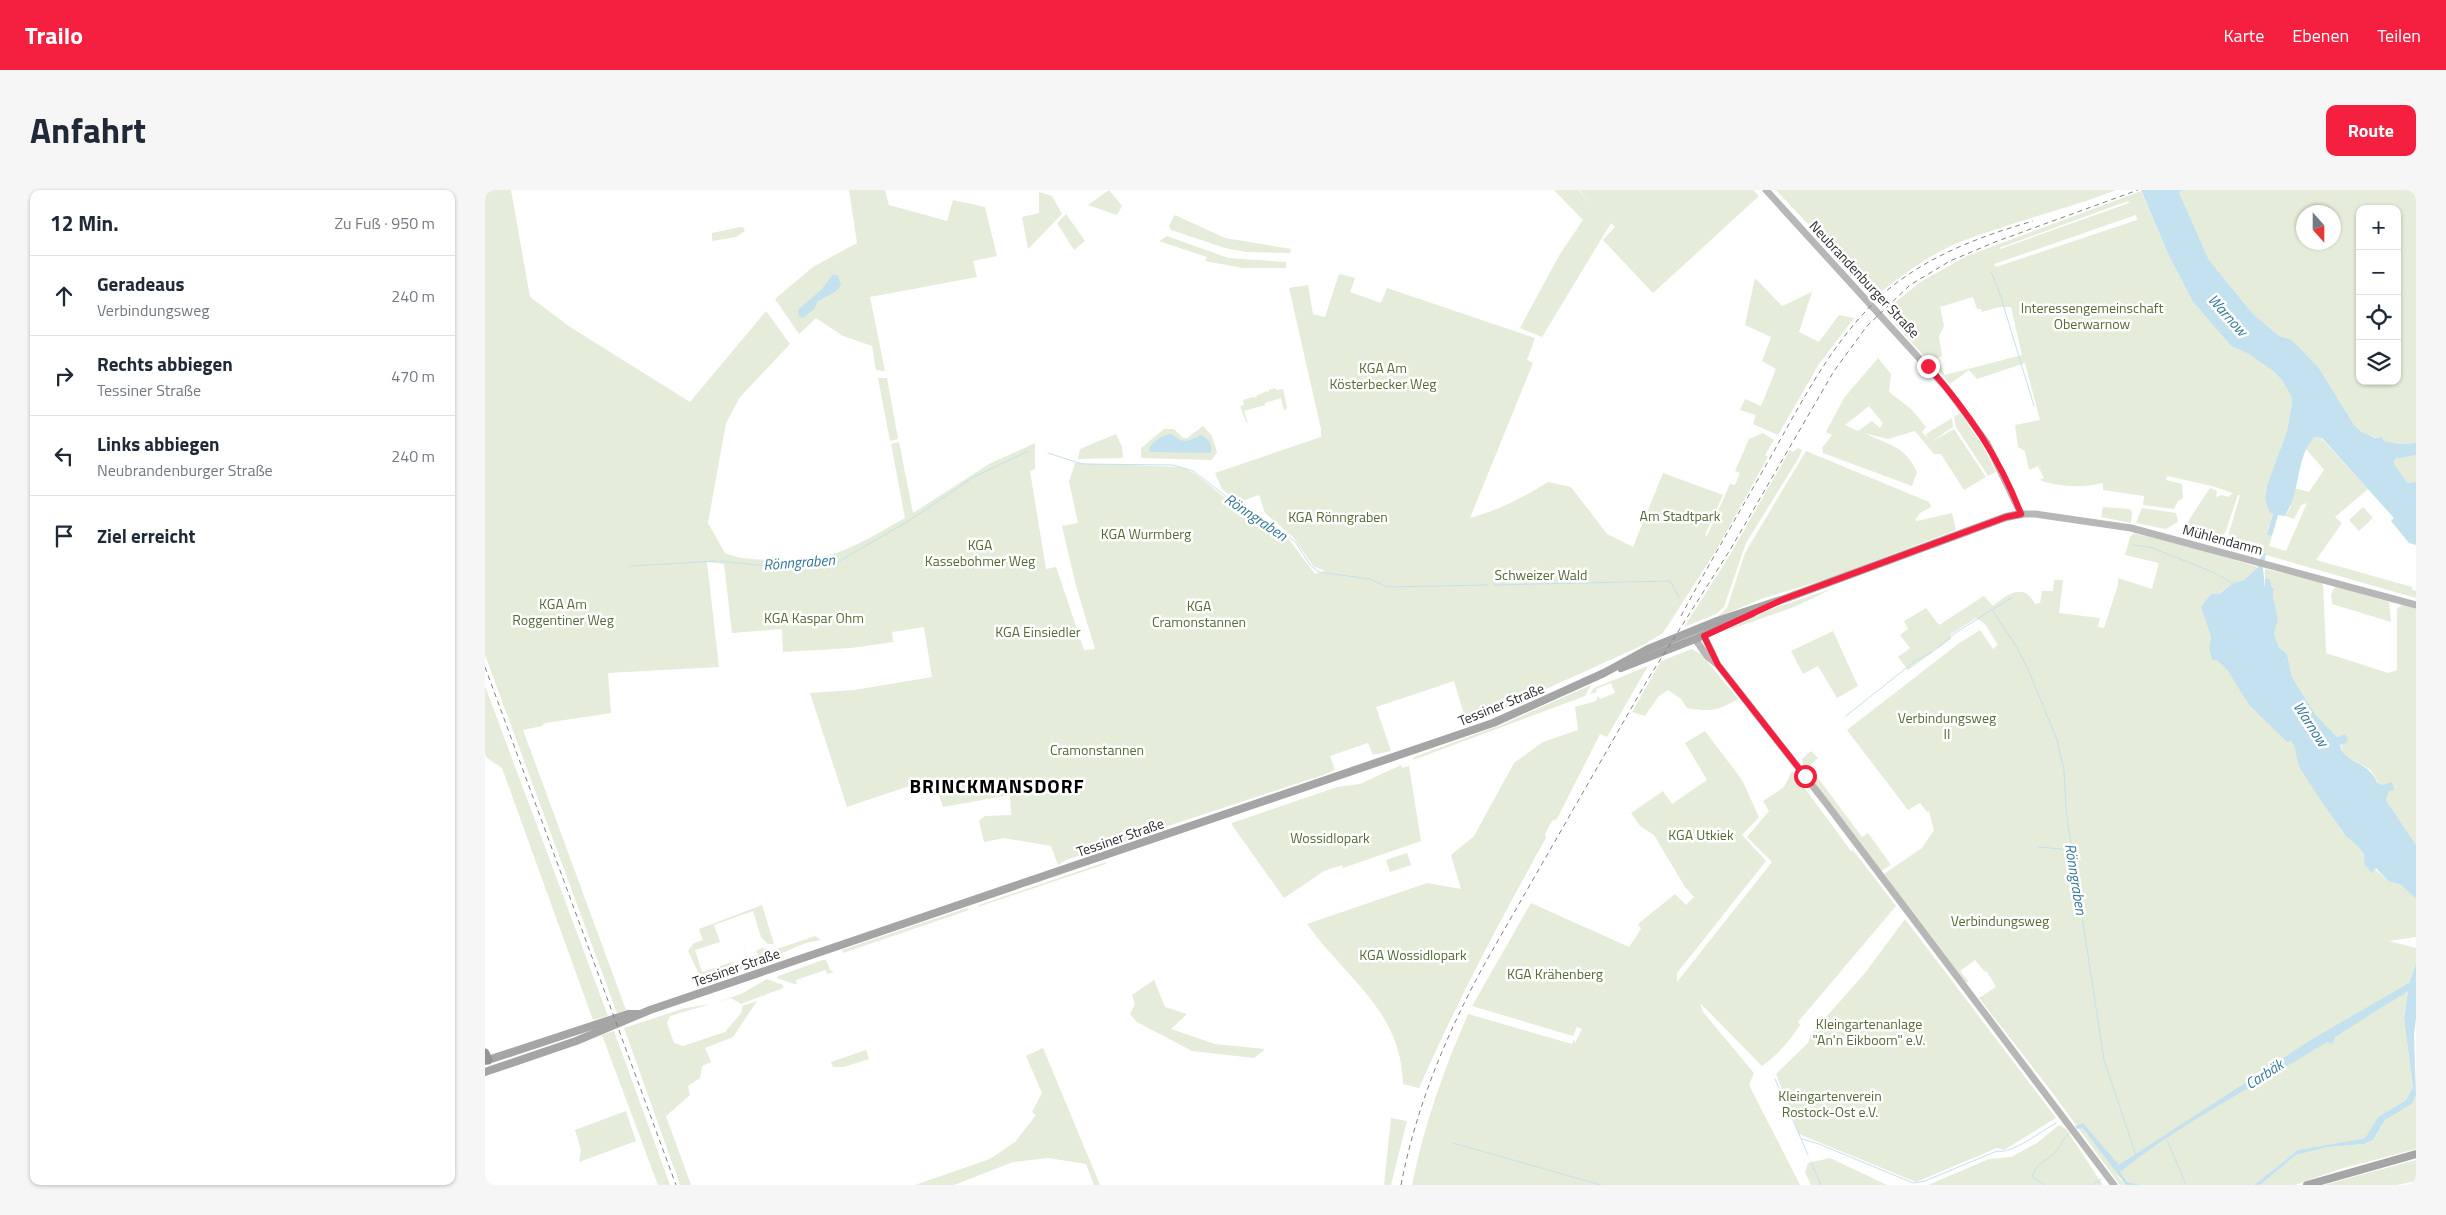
<!DOCTYPE html>
<html lang="de">
<head>
<meta charset="utf-8">
<style>
	body { margin:0; font-family:"Titillium Web",sans-serif; background:#f6f6f7; color:#1f2937 }
	.controls { position:absolute; right:15px; top:15px; display:grid; overflow:hidden; border-radius:10px; box-shadow:0 1px 4px #0004 }
	.controls button { width:45px; height:45px; display:grid; place-items:center; padding:0; border:0; border-bottom:1px solid #e0e1e3; background:#fff; color:#1f2937; font:25px sans-serif }
	.compass { position:absolute; left:1811px; top:15px; width:45px; height:45px; border-radius:50%; background:#fff; box-shadow:0 1px 4px #0004; rotate:159deg }
	.stop { position:absolute; width:15px; height:15px; margin:-11px; border:4px solid #f51f3f; border-radius:50%; background:#fff }
	.stop.end { background:#f51f3f; border-color:#fff; box-shadow:0 1px 5px #0008 }
	.list { margin:0; padding:0; list-style:none }
	h2 { display:flex; justify-content:space-between; align-items:center; height:65px; margin:0; padding:0 20px; font-size:21px }
	h2 small { font-size:16px; font-weight:400; color:#747a83 }
	.list li { display:grid; grid-template-columns:32px 1fr auto; gap:15px; align-items:center; box-sizing:border-box; height:80px; padding:0 20px; border-top:1px solid #e0e1e3 }
	.list b { display:block; font-size:19px; white-space:nowrap }
	.list p { margin:0; font-size:16px; white-space:nowrap; color:#747a83 }
	.list em { font-size:16px; font-style:normal; color:#747a83 }
	.icon { flex:none; width:28px; height:28px; fill:none; stroke:currentColor; stroke-width:2; stroke-linecap:round; stroke-linejoin:round }
	.map { position:relative; flex:none; width:1931px; height:995px; overflow:hidden; border-radius:10px }
	header { display:flex; align-items:center; gap:30px; box-sizing:border-box; height:70px; padding:0 25px; background:#f51f3f; color:#fff }
	header strong { font-size:24px }
	nav { display:flex; gap:28px; margin-inline-start:auto; font-size:18px }
	.intro { display:flex; align-items:center; justify-content:space-between; box-sizing:border-box; height:120px; padding:0 30px }
	h1 { margin:0; font-size:35px }
	.button { padding:12px 22px; border-radius:10px; background:#f51f3f; color:#fff; font-size:18px; font-weight:700 }
	main { display:flex; gap:30px; padding:0 30px }
	aside { flex:1; background:#fff; border-radius:10px; box-shadow:0 1px 4px #0004 }
	.map>svg:first-child { display:block }
	.green { fill:#e5ecd9; fill-rule:evenodd }
	.water { fill:#c3e1ee }
	.lines { fill:none; stroke-linecap:round; stroke-linejoin:round }
	.stream { stroke:#c3e1ee; stroke-width:1 }
	.secondary { stroke:#b7b7b7; stroke-width:7 }
	.primary { stroke:#a5a5a5; stroke-width:8 }
	.motorway { stroke:#949494; stroke-width:9 }
	.rail { stroke:#828282; stroke-width:1; stroke-dasharray:5 4; stroke-linecap:butt }
	.route { stroke:#f51f3f; stroke-width:6 }
	.labels { text-anchor:middle; dominant-baseline:central; stroke-width:5; stroke-linejoin:round; paint-order:stroke }
	.street-label { font-size:14px; fill:#2d2d2d; stroke:#fff }
	.park-label { font-size:14px; fill:#546d37; stroke:#fff }
	.water-label { font-size:15px; font-style:italic; fill:#347896; stroke:#fff }
	.district-label { font-size:19px; font-weight:bold; letter-spacing:1px; fill:#000; stroke:#fff }
</style>
</head>
<body>
<header>
<strong>Trailo</strong>
<nav><a>Karte</a><a>Ebenen</a><a>Teilen</a></nav>
</header>
<div class="intro"><h1>Anfahrt</h1><a class="button">Route</a></div>
<main>
<aside>
<h2>12 Min.<small>Zu Fuß · 950 m</small></h2>
<ul class="list">
<li><svg class="icon" aria-label="ahead" viewBox="0 0 24 24"><path d="M12 20V5M6 11l6-6 6 6"/></svg><div><b>Geradeaus</b><p>Verbindungsweg</p></div><em>240 m</em></li>
<li><svg class="icon" aria-label="right" viewBox="0 0 24 24"><path d="M7 20v-9h11M14 6l5 5-5 5"/></svg><div><b>Rechts abbiegen</b><p>Tessiner Straße</p></div><em>470 m</em></li>
<li><svg class="icon" aria-label="left" viewBox="0 0 24 24"><path d="M17 20v-9H6M10 6l-5 5 5 5"/></svg><div><b>Links abbiegen</b><p>Neubrandenburger Straße</p></div><em>240 m</em></li>
<li><svg class="icon" aria-label="arrive" viewBox="0 0 24 24"><path d="M6 21V4h12l-3 4 3 4H6"/></svg><div><b>Ziel erreicht</b></div></li>
</ul>
</aside>
<div class="map">
<svg width="1931" height="995" viewBox="0 0 1931 995">
	<rect width="100%" height="100%" fill="#fff"/>
	<g class="green">
		<path d="M0 0H26L45 107 85 137 205 212 281 121 305 154 255 207 241 233 223 333 240 363C253 369 268 369 282 370 343 375 369 357 420 328L406 254 414 252 428 323 504 274 550 253V279L545 281 561 379 571 377 599 460 610 459 591 396 577 336 593 333 584 292 590 273 696 277 709 283 754 319 802 347 830 384 840 381 828 376 808 347 780 323 774 305 753 312 737 299 730 283 836 247V239L804 98 823 95 828 124 840 127 854 84 870 88 865 102 896 113 902 98 1050 148 1042 170 1048 173 985 328C1014 320 1038 308 1063 292L1086 297 1122 344 1148 357 1178 283 1238 305 1220 345 1222 346 1245 294 1250 295 1255 283 1250 281 1264 249 1278 243 1289 250 1280 265 1283 267 1230 362 1178 443 1158 455 982 535 969 491 891 517 906 561 888 565 883 553 845 566 850 580 838 585 686 635 625 658 622 657 581 670 573 675 566 656 519 648 499 652 494 631 500 626 526 625 525 605 458 617 448 588 362 617 325 503 369 500 447 487 439 437 407 442 408 452 366 458 298 462 297 439 247 443 239 374 222 372 234 477 123 483 126 523 60 533 57 536 38 540 141 820 132 823 0 465Z"/>
		<polygon points="364,0 400,0 404,15 462,31 468,10 500,17 512,66 488,71 492,87 385,107 400,181 391,180 387,156 358,146 331,128 314,144 290,109 328,77 372,53"/>
		<polygon points="624,0 637,16 632,25 603,15"/>
		<polygon points="1069,0 1093,0 1106,13 1094,0 1268,0 1274,6 1168,103 1118,50 1130,37 1110,17 1126,33 1057,147 1035,138 1075,64 1098,30"/>
		<path d="M1291 0H1631C1580 20 1526 32 1475 52 1443 65 1415 87 1388 108L1385 104 1386 101Z"/>
		<path d="M1693 0H1931V253L1915 254 1899 251 1898 248C1887 248 1877 243 1869 235L1834 178 1811 154 1805 149 1794 146 1768 124 1724 70ZM1875 19H1912V191H1875ZM1818 22H1848V52H1818Z"/>
		<path d="M1656 1 1684 66 1708 112 1746 156 1762 163 1788 181 1797 190 1806 206 1807 214 1802 241 1782 297 1780 309 1788 323 1782 345 1787 346 1784 356 1801 361 1822 313 1816 315 1809 329 1800 326 1805 319 1810 298 1824 302 1839 280 1821 259 1825 251 1830 247 1836 248 1883 299 1850 327 1857 333 1831 370 1927 397V400L1931 401V408L1781 365 1777 363 1779 355 1745 347 1744 343 1755 305H1753L1740 343 1736 347 1702 339 1700 336 1725 298 1732 301 1731 307 1737 305 1743 307 1748 303 1727 296 1682 286 1681 290 1697 294 1698 308 1693 311 1689 319 1658 315 1659 306 1618 300V293C1600 298 1572 297 1555 290L1559 288 1553 276 1544 280 1540 261 1533 257 1530 235 1555 230 1540 173 1492 189 1484 180 1465 194 1450 176 1454 173 1460 185 1537 165 1526 117H1515L1497 122 1496 119H1492L1488 107 1455 117 1459 136 1454 146 1457 166 1444 172 1399 121 1437 91 1482 66ZM1643 11 1644 13 1515 59 1514 58ZM1651 25 1652 30 1511 77 1509 74Z"/>
		<polygon points="554,2 567,6 577,24 543,59 537,27 554,23"/>
		<polygon points="581,24 600,51 589,60 572,33"/>
		<polygon points="690,25 740,48 806,59 805,63 761,62 740,58 686,40 684,36"/>
		<polygon points="255,37 258,37 260,41 251,47 228,51 227,49 227,43"/>
		<polygon points="682,46 743,68 801,72 801,78 758,78 720,71 722,67 674,51"/>
		<polygon points="1270,88 1297,116 1327,102 1314,142 1334,152 1354,125 1369,128 1334,174 1293,245 1268,234 1271,225 1255,220 1260,209 1276,216 1291,179 1277,171 1286,147 1260,135"/>
		<path d="M1393 168 1406 184 1404 202 1426 219 1441 237 1437 242 1443 248 1441 244 1467 228 1468 237 1446 252 1469 239 1501 287 1479 300 1456 264H1449L1430 241 1403 249 1379 243C1403 255 1420 255 1432 282L1427 296 1338 263 1337 258 1347 245 1341 242 1359 208ZM1384 216 1398 233 1395 238 1387 231 1373 241 1360 235Z"/>
		<polygon points="393,188 402,188 413,249 405,251"/>
		<polygon points="790,198 791,200 798,199 802,218 799,221 796,208 780,213 780,215 759,221 763,233 761,232 755,216 759,215 758,210 768,207 772,208 771,206 782,201 783,203 784,200"/>
		<polygon points="1475,223 1498,256 1511,282 1503,286 1471,237 1469,227"/>
		<polygon points="718,236 727,246 732,262 727,270 656,268 656,258 679,239 689,239 698,248 702,248"/>
		<polygon points="631,244 637,257 638,268 593,269 595,259"/>
		<polygon points="1313,258 1317,260 1313,269 1261,353 1239,417 1231,424 1199,437 1242,370 1305,260 1308,262"/>
		<polygon points="1321,261 1444,312 1446,317 1435,323 1430,330 1432,331 1467,323 1471,340 1342,389 1276,409 1231,428 1242,418 1260,363"/>
		<polygon points="1931,265 1931,292 1922,293 1909,273 1910,269"/>
		<polygon points="1618,317 1644,319 1647,322 1646,333 1616,327"/>
		<polygon points="1878,317 1888,328 1874,341 1864,330"/>
		<polygon points="1657,318 1691,323 1693,332 1681,339 1651,333"/>
		<path d="M1649 343 1706 357 1773 377 1759 390 1748 393 1716 417 1726 447 1724 458 1727 470 1732 469 1742 480 1764 515 1802 551H1806L1811 557 1814 576 1858 643 1875 657 1880 670 1903 691 1916 695 1931 709V747L1904 751 1931 758V774L1924 793 1919 829 1928 897 1921 910 1893 927 1880 948 1813 960 1769 995H1656L1642 992 1631 985 1641 995H1635L1564 898 1494 808 1511 797 1501 780 1500 782 1490 770 1475 781 1484 792H1479L1399 684 1437 658 1449 640 1444 621 1442 622 1435 613 1423 620 1362 540 1473 454 1495 440 1508 459 1513 455 1500 434 1491 428 1466 444V449L1423 480 1413 467 1425 458 1415 445 1423 439 1419 431 1441 418 1454 435 1499 406 1508 416C1522 404 1539 392 1550 414L1555 413 1557 401H1568L1569 390H1578L1574 423 1615 428 1613 437 1619 438 1633 395V388L1667 399 1674 373 1640 365 1645 347Z"/>
		<path d="M1780 379 1838 392 1841 463 1903 483 1912 480V419L1917 415 1931 419V655L1901 610 1897 595C1890 591 1891 585 1885 580 1870 567 1849 570 1859 544L1852 547 1830 524 1820 508 1807 487 1802 464 1794 457 1789 444 1793 429 1788 406 1789 399 1780 388Z"/>
		<polygon points="1853,397 1904,412 1906,432 1847,414 1846,405 1849,398"/>
		<polygon points="1349,398 1309,417 1238,442 1286,419"/>
		<polygon points="1348,441 1373,496 1352,508 1333,476 1318,484 1306,461"/>
		<path d="M1207 459 1216 464 1253 509C1233 521 1225 522 1202 518L1196 509 1183 500 1173 507 1160 526 1147 522 1176 471Z"/>
		<path d="M1163 476 1122 547 1115 544 1072 629 1067 631 1060 644 1061 648C1015 730 972 812 934 898L918 894C916 820 862 790 822 734L942 693 976 699 966 665 989 646 1029 573 1058 552 1093 540 1090 517 1111 511 1113 506 1115 509 1130 503 1126 493 1111 499 1112 502 1105 504 1109 498Z"/>
		<polygon points="1106,495 1100,506 928,570 929,567 1016,535"/>
		<polygon points="0,496 123,826 108,830 17,578 2,568 0,563"/>
		<path d="M1220 541 1257 590 1274 627 1257 645 1281 671 1192 783V792L1287 672 1262 647 1284 621 1278 611 1299 597 1307 581 1366 661 1368 660 1411 716 1313 832 1315 835C1305 851 1292 865 1277 876L1215 813 1218 822 1269 883 1264 895 1315 995H927C939 935 959 879 983 824L1087 854 1089 849 1090 853 1097 839 1092 837 1088 846 987 816 1046 713 1144 757 1156 739 1153 734 1190 704 1201 715 1209 707 1200 697 1169 645 1155 636 1146 623 1178 601 1187 614 1222 590 1200 553Z"/>
		<polygon points="1326,561 1333,568 1324,576 1377,647 1383,643 1406,675 1396,681 1319,579 1317,569"/>
		<polygon points="916,575 917,578 924,576 936,651 858,678 857,675 839,681 799,708 747,635 747,633 852,597 875,594"/>
		<polygon points="922,663 926,675 905,682 901,670"/>
		<polygon points="621,672 621,674 493,717 494,715"/>
		<polygon points="277,715 289,754 283,754 276,747 268,721 229,735 235,752 210,760 217,782 247,772 252,775 258,773 257,769 261,767 259,751 263,777 239,785 214,784 203,761 209,753 218,750 214,739"/>
		<polygon points="482,718 484,720 358,763 357,760"/>
		<polygon points="1420,729 1571,928 1519,960 1512,958 1431,992 1314,944 1291,884 1323,853 1326,844 1380,783"/>
		<path d="M330 746 336 750C315 752 297 765 277 771L271 761 277 758 289 760Z"/>
		<polygon points="338,770 341,770 345,780 349,782 342,784 340,780 311,790 312,794 309,794 292,788 293,786"/>
		<polygon points="282,789 298,795 298,798 256,814 246,808 185,826 182,833 189,853 198,856 240,842 257,822 257,816 272,811 248,847 220,858 226,872 217,876 215,888 203,896 205,905 181,926 206,995 195,995 139,838 200,818 226,814 256,804"/>
		<polygon points="669,790 680,817 702,824 686,839 730,854 780,859 769,868 707,861 652,832 645,824 650,814 647,805"/>
		<polygon points="129,841 185,995 173,995 117,845"/>
		<polygon points="558,858 615,995 609,995 601,974 563,968 528,972 469,995 430,995 505,969 530,952 551,925 547,922 557,903 541,866"/>
		<polygon points="381,860 384,869 359,877 348,877 346,872"/>
		<polygon points="1931,905 1931,959 1855,979 1810,995 1775,995 1811,965 1843,957 1881,954 1888,950 1900,930 1927,914"/>
		<polygon points="141,921 151,951 94,972 96,960 90,940"/>
		<polygon points="906,928 922,931 906,995 899,995"/>
		<polygon points="1574,935 1581,939 1618,995 1443,995 1504,969 1526,967 1552,953"/>
		<polygon points="1345,968 1402,995 1326,995 1320,982 1323,973"/>
		<polygon points="1931,970 1931,991 1912,995 1839,995"/>
	</g>
	<g class="water">
		<path d="M1656 0H1693L1724 70 1768 124 1794 146 1805 149 1811 154 1834 178 1869 235 1877 242 1890 248 1897 247 1899 251 1915 254 1931 253V265L1910 269 1909 273 1922 293 1931 292V355L1924 353 1906 331 1909 328 1837 248 1830 247C1815 261 1815 285 1809 305 1807 314 1804 318 1800 326L1793 325 1787 346 1782 345 1788 324 1785 323 1780 309 1782 296 1802 241 1807 214 1806 206 1797 190 1788 181 1762 163 1746 156 1708 112 1684 66Z"/>
		<path d="M348 84 353 86 356 95C350 104 342 106 333 111L329 119 318 128 314 127 313 120 337 99Z"/>
		<path d="M686 244C699 254 702 252 716 245 724 249 727 254 726 263L665 262 664 258C670 251 676 245 686 244Z"/>
		<path d="M1777 363 1781 364 1778 378 1780 399V388L1785 390 1786 396 1789 399 1788 406 1793 429 1789 444 1794 457 1802 464 1807 487 1820 508 1830 524 1852 547 1860 544 1863 549 1861 553 1855 555C1859 574 1882 569 1892 592L1897 595 1907 592 1909 600 1904 601 1901 610 1931 655V709L1916 695 1903 691 1891 678 1887 683 1879 674C1882 662 1871 654 1862 647 1858 643 1817 583 1814 576 1810 567 1813 559 1806 551L1802 552 1764 515 1742 480 1732 470H1727L1724 458 1726 447 1716 417 1726 404H1734L1748 393 1759 390 1773 377Z"/>
		<path d="M1931 774V828L1929 844 1931 905 1927 914 1900 930 1888 950 1880 954 1843 957 1811 965 1775 995H1769L1813 960 1880 948 1893 927 1921 910 1928 897 1919 829 1923 801 1850 847 1847 854 1842 852C1774 894 1698 931 1635 982L1642 992 1656 995H1641L1598 938 1592 939 1590 936 1598 933 1634 975 1829 848 1924 793Z"/>
	</g>
	<g class="lines">
		<g class="stream">
			<polyline points="1693,1 1697,0"/>
			<polyline points="1506,82 1514,101 1549,216"/>
			<polyline points="563,263 597,274 688,275 708,281 755,317 800,343 811,353 825,375 834,382 885,389 902,397 1003,395"/>
			<polyline points="1648,355 1665,357 1730,383 1747,393"/>
			<polyline points="235,371 291,377 351,373 425,330 487,288 543,261"/>
			<polyline points="146,376 231,371"/>
			<polyline points="1009,395 1185,391 1194,407"/>
			<polyline points="1508,421 1531,456 1543,479 1572,550 1579,580 1581,621 1619,870 1651,965"/>
			<polyline points="1451,459 1470,443 1526,408"/>
			<polyline points="1361,526 1430,471 1447,462"/>
			<polyline points="1553,657 1587,660"/>
			<polyline points="1290,889 1323,965"/>
			<path d="M1317 949 1334 954 1428 993 1440 991 1512 961C1526 965 1558 940 1571 933"/>
			<polyline points="1682,950 1701,995"/>
			<polyline points="968,953 1116,995"/>
			<polyline points="1326,972 1336,995"/>
			<path d="M1561 995 1547 987C1554 968 1562 973 1571 961 1577 954 1579 947 1586 941"/>
			<polyline points="1608,995 1616,989"/>
		</g>
		<g class="secondary">
			<polyline points="1281,0 1463,200 1502,253 1536,324 1550,324 1646,338 1931,415"/>
			<polyline points="1219,446 1232,473"/>
			<polyline points="1210,449 1222,466 1233,475 1341,613 1629,995"/>
		</g>
		<g class="primary">
			<polyline points="1136,478 1210,449 1268,423"/>
			<polyline points="0,871 143,824 152,824"/>
			<polyline points="0,882 91,851 165,820 1008,533 1119,483 1163,459 1232,431 1299,409 1521,327 1536,324"/>
			<polyline points="1822,995 1931,964"/>
		</g>
		<polyline class="motorway" points="0,863 3,870"/>
		<g class="rail">
			<path d="M1196 426C1226 370 1258 316 1289 261 1322 202 1353 142 1405 98 1447 64 1497 46 1548 31"/>
			<polyline points="0,477 191,995"/>
			<path d="M916 995C931 917 961 845 999 775L1163 489 1245 360 1349 181 1382 136 1425 95 1465 71 1510 52 1653 0"/>
		</g>
	</g>
	<g class="lines">
		<path class="route" d="M1320 586 1233 475 1219 446 1299 409 1521 327 1536 324C1515 268 1482 221 1443 176"/>
	</g>
	<g class="labels">
		<g class="street-label">
			<text transform="translate(1380 89) rotate(47)">Neubrandenburger Straße</text>
			<text transform="translate(1738 349) rotate(15)">Mühlendamm</text>
			<text transform="translate(1016 514) rotate(-22)">Tessiner Straße</text>
			<text transform="translate(635 647) rotate(-19)">Tessiner Straße</text>
			<text transform="translate(251 777) rotate(-19)">Tessiner Straße</text>
		</g>
		<g class="park-label">
			<text x="1607" y="117">Interessengemeinschaft<tspan x="1607" dy="16">Oberwarnow</tspan></text>
			<text x="898" y="177">KGA Am<tspan x="898" dy="16">Kösterbecker Weg</tspan></text>
			<text x="1195" y="325">Am Stadtpark</text>
			<text x="853" y="326">KGA Rönngraben</text>
			<text x="661" y="343">KGA Wurmberg</text>
			<text x="495" y="354">KGA<tspan x="495" dy="16">Kassebohmer Weg</tspan></text>
			<text x="1056" y="384">Schweizer Wald</text>
			<text x="78" y="413">KGA Am<tspan x="78" dy="16">Roggentiner Weg</tspan></text>
			<text x="714" y="415">KGA<tspan x="714" dy="16">Cramonstannen</tspan></text>
			<text x="329" y="427">KGA Kaspar Ohm</text>
			<text x="553" y="441">KGA Einsiedler</text>
			<text x="1462" y="527">Verbindungsweg<tspan x="1462" dy="16">II</tspan></text>
			<text x="612" y="559">Cramonstannen</text>
			<text x="1216" y="644">KGA Utkiek</text>
			<text x="845" y="647">Wossidlopark</text>
			<text x="1515" y="730">Verbindungsweg</text>
			<text x="928" y="764">KGA Wossidlopark</text>
			<text x="1070" y="783">KGA Krähenberg</text>
			<text x="1384" y="833">Kleingartenanlage<tspan x="1384" dy="16">"An'n Eikboom" e.V.</tspan></text>
			<text x="1345" y="905">Kleingartenverein<tspan x="1345" dy="16">Rostock-Ost e.V.</tspan></text>
		</g>
		<g class="water-label">
			<text transform="translate(1743 125) rotate(48)">Warnow</text>
			<text transform="translate(771 327) rotate(34)">Rönngraben</text>
			<text transform="translate(314 372) rotate(-4)">Rönngraben</text>
			<text transform="translate(1826 534) rotate(57)">Warnow</text>
			<text transform="translate(1591 689) rotate(81)">Rönngraben</text>
			<text transform="translate(1779 884) rotate(-33)">Carbäk</text>
		</g>
		<g class="district-label">
			<text x="512" y="595">BRINCKMANSDORF</text>
		</g>
	</g>
</svg>
<div class="controls">
<button>+</button>
<button>−</button>
<button><svg class="icon" aria-label="locate" viewBox="0 0 24 24"><circle cx="12" cy="12" r="6"/><path d="M12 2v4M12 18v4M2 12h4M18 12h4"/></svg></button>
<button><svg class="icon" aria-label="layers" viewBox="0 0 24 24"><path d="M12 4l9 5-9 5-9-5zM3 14l9 5 9-5"/></svg></button>
</div>
<svg class="compass" viewBox="-18 -18 36 36"><path d="M0-13l5 13h-10z" fill="#e53935"/><path d="M0 13l5-13h-10z" fill="#747a83"/></svg>
<div class="stop" style="left:1320px;top:586px"></div>
<div class="stop end" style="left:1443px;top:176px"></div>
</div>
</main>
</body>
</html>
